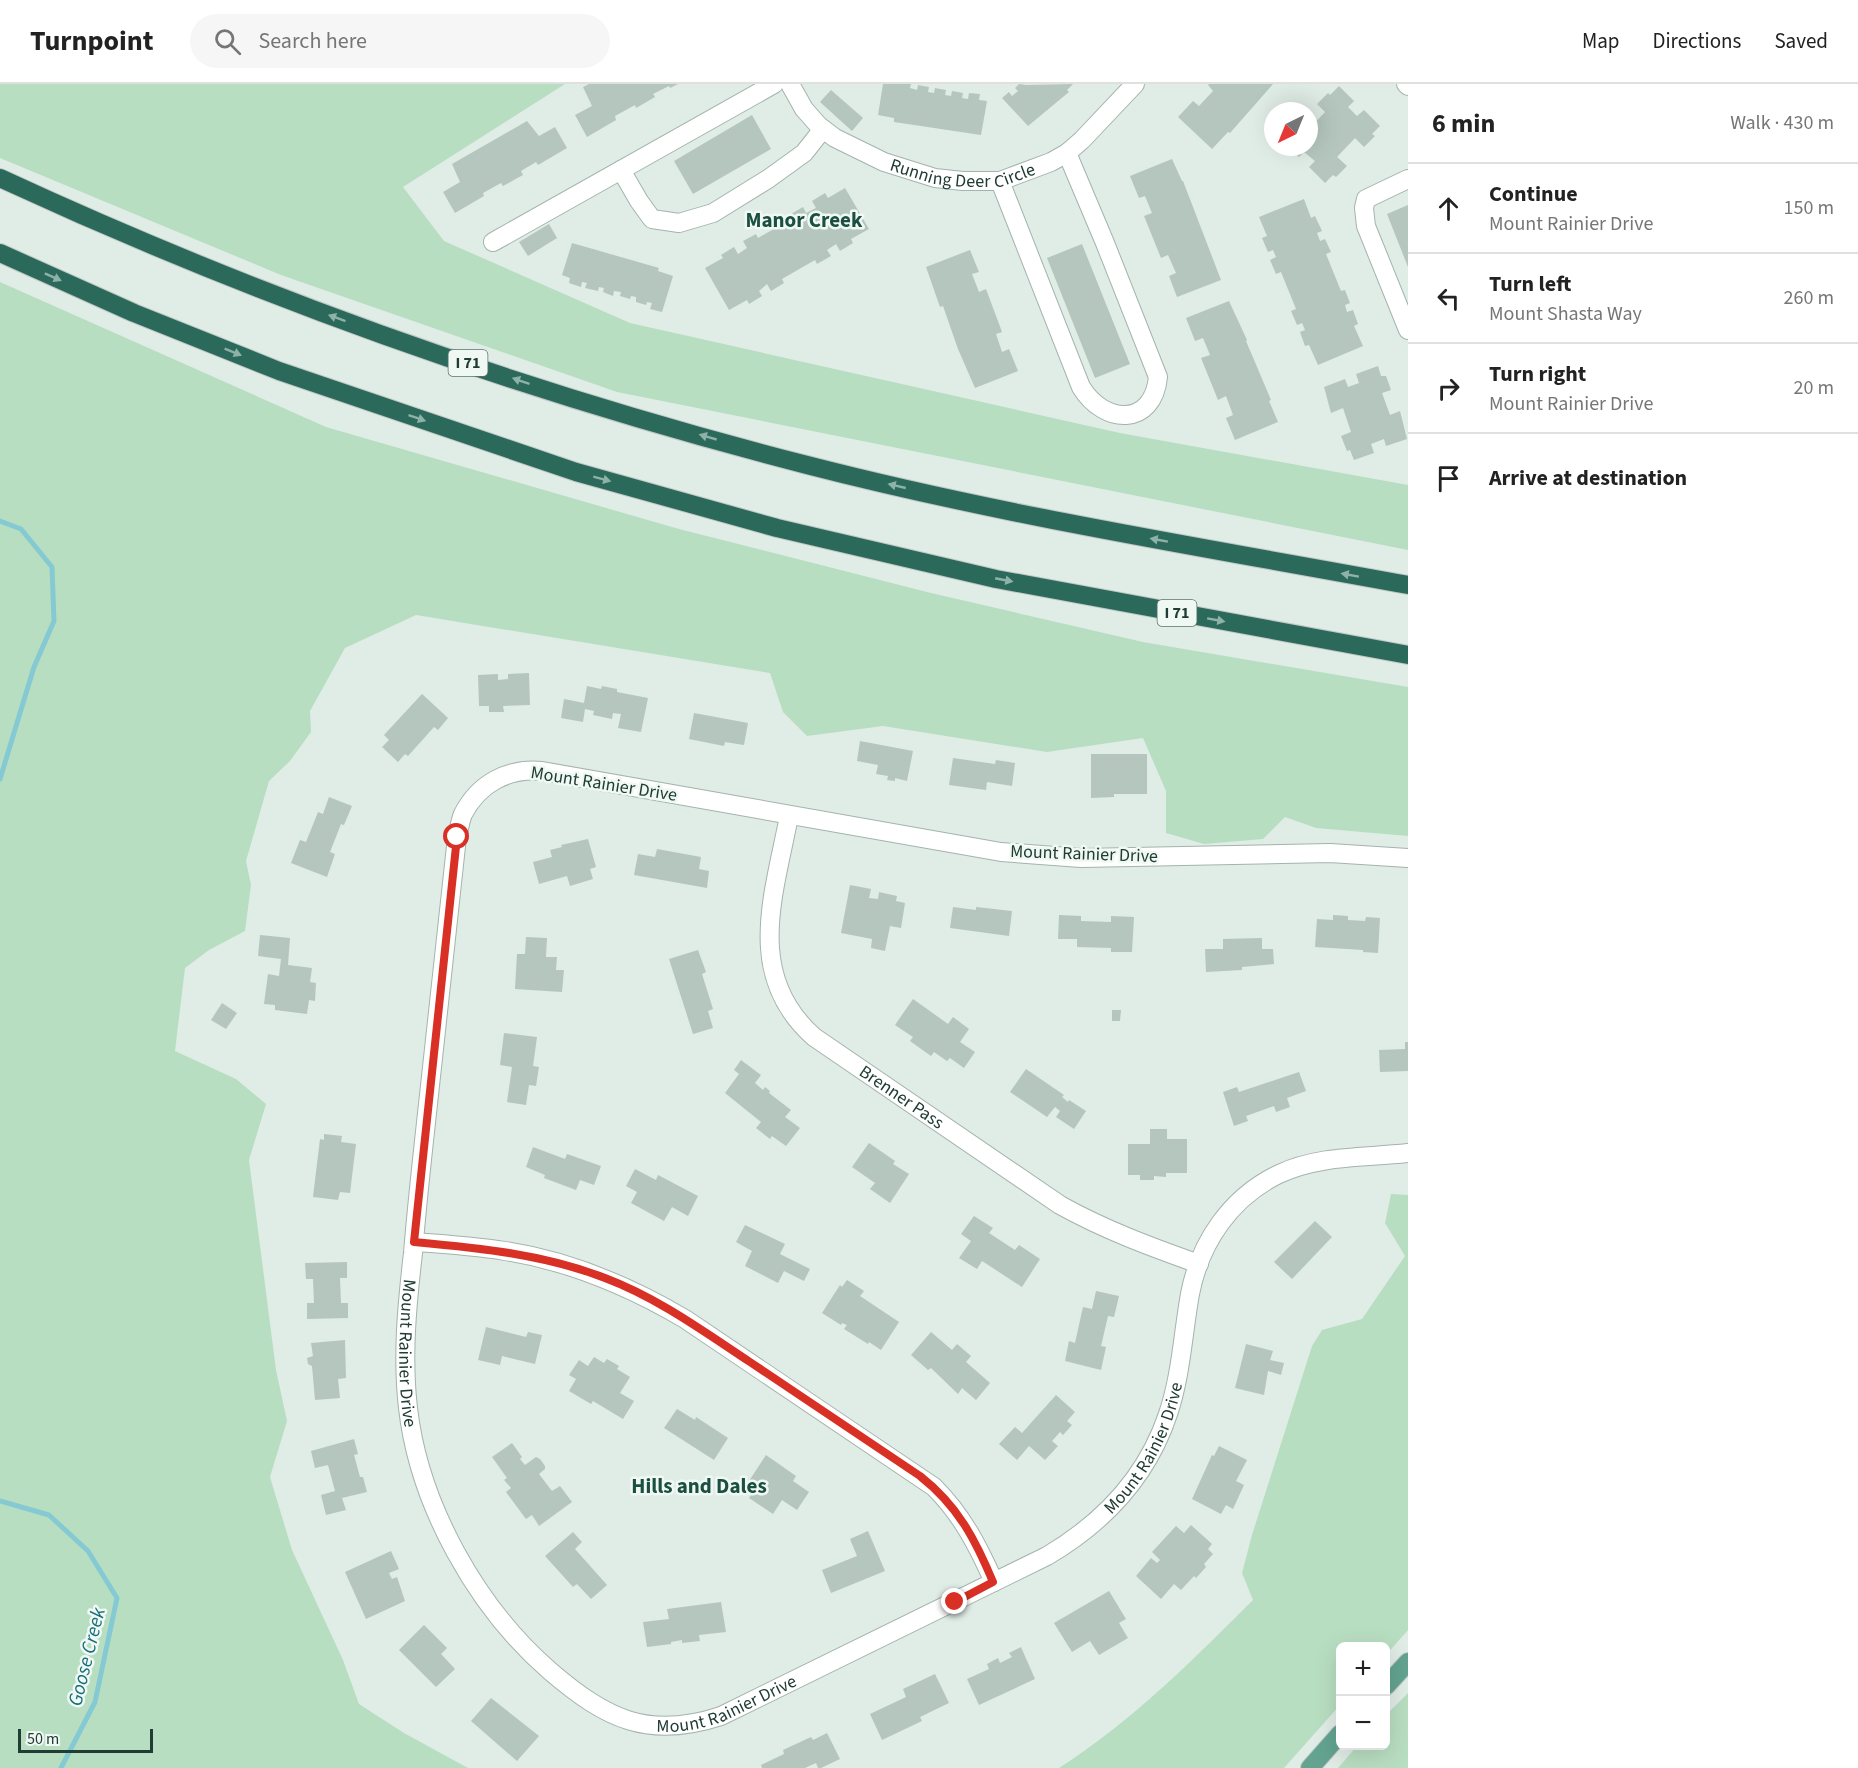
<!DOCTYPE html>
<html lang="en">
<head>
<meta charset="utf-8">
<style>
	body { margin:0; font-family:"Source Sans 3",sans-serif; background:#f6f6f6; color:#222 }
	.controls { position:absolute; right:18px; bottom:18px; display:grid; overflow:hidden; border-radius:9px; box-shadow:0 6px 24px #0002 }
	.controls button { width:54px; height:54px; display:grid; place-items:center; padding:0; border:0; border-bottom:2px solid #e0e0e0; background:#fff; color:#222; font:30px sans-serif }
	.compass { position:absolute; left:1264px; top:18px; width:54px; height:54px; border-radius:50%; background:#fff; box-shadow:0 6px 24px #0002; rotate:223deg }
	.scale { position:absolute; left:18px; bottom:15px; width:135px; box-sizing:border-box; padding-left:6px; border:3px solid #203c34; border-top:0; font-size:16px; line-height:21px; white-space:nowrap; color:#203c34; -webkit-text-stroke:4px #f0f8f4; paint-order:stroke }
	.stop { position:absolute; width:18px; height:18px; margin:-14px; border:4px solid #d93025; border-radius:50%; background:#fff }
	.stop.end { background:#d93025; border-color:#fff; box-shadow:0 2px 6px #0008 }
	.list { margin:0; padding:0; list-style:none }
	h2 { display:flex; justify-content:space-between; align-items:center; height:78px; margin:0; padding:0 24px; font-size:26px }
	h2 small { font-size:20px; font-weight:400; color:#767676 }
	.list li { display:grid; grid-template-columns:39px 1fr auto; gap:18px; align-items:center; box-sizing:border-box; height:90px; padding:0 24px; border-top:2px solid #e0e0e0 }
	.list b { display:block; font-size:22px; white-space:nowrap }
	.list p { margin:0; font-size:20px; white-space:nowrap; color:#767676 }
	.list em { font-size:20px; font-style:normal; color:#767676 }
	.icon { flex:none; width:33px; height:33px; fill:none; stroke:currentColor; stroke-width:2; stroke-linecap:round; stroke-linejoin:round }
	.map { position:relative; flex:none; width:1408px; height:1684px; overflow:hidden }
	header { display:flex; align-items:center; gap:36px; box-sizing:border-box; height:84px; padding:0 30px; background:#fff; border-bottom:2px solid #e0e0e0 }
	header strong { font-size:28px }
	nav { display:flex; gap:33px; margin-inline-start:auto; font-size:21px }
	.search { width:420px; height:54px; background:#f6f6f6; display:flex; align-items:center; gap:15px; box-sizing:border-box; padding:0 21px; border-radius:33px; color:#767676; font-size:22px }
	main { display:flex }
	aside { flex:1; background:#fff }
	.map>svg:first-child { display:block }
	.green { fill:#b8dec1 }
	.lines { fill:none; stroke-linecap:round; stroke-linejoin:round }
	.stream { stroke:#85cad3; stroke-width:5 }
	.building { fill:#b5c6bf }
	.street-casing { stroke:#a3b4ad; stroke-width:20 }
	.primary-casing { stroke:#c1c8c6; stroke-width:20 }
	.highway-casing { stroke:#c1c8c6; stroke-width:20 }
	.street { stroke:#fff; stroke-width:18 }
	.primary { stroke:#63a390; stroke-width:18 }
	.highway { stroke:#2b6a5b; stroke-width:18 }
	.oneway { fill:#8eb1a8 }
	.route { stroke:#d93025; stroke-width:8 }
	.labels { text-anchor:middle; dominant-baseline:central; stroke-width:5; stroke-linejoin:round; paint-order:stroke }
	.shield { fill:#f0f8f4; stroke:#5e746e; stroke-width:1.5 }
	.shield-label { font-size:16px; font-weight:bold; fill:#203c34 }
	.street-label { font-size:18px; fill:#203c34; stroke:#f0f8f4 }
	.water-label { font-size:20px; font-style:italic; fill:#186d7a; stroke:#f0f8f4 }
	.quarter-label { font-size:21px; font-weight:bold; fill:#1b4f41; stroke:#f0f8f4 }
</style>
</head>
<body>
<header>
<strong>Turnpoint</strong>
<div class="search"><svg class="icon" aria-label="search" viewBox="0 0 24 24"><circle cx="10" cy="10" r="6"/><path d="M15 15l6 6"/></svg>Search here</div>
<nav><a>Map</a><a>Directions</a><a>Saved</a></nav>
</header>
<main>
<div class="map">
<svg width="1408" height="1684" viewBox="0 0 1408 1684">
	<rect width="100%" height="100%" fill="#e0ece6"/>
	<g class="green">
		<polygon points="0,0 565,0 403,103 444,157 630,239 1120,349 1408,401 1408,466 617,308 281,191 0,74"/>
		<polygon points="0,198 326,343 679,445 931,509 1143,558 1408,603 1408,752 1316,744 1285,733 1263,755 1204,760 1166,749 1166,707 1143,654 1047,668 883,642 807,652 783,628 770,589 416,531 345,564 310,627 311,648 290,677 269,697 246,777 251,801 245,847 209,866 185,884 175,967 236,995 266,1020 249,1076 276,1286 287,1337 270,1393 292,1466 343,1576 359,1620 404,1649 468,1684 0,1684"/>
		<path d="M1391 1110 1408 1111V1546L1386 1571V1562H1340V1621L1284 1684H1059C1131 1638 1193 1576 1253 1516L1242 1489 1252 1451 1312 1262 1322 1246 1362 1235 1405 1172 1385 1139Z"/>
		<polygon points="1408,1609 1408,1684 1338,1684 1357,1662 1386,1662 1386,1631"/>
	</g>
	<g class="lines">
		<g class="stream">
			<polyline points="0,437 21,445 52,483 54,537 34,583 0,695"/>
			<polyline points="0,1417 49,1431 88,1467 117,1514 95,1618 61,1684"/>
		</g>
	</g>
	<g class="building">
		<polygon points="589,0 678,0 670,4 669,2 653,10 655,13 636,24 635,21 615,32 616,36 587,53 575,31 592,22 583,3"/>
		<polygon points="883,0 911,0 910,4 917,6 918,1 929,3 928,8 934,9 935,4 946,6 945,11 951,12 952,7 963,9 962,14 968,15 969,9 980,10 979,16 987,17 981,51 894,38 894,34 878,31"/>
		<polygon points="1019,0 1026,1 1073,0 1067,6 1069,8 1028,42 1002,14 1009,8 1012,12 1018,7 1015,4"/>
		<polygon points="1209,0 1273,0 1230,49 1228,48 1212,65 1178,33 1193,17 1199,22 1213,7 1208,1"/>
		<polygon points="1339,2 1354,17 1348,23 1357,32 1364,26 1380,42 1372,50 1375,52 1364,63 1355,54 1337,73 1347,82 1336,93 1333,91 1325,99 1309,83 1315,77 1304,68 1299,73 1287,63 1309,63 1309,45 1325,28 1317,20 1328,9 1330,11"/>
		<polygon points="831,6 863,34 852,47 820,18"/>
		<polygon points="752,31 771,65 693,110 674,77"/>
		<polygon points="527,37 539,52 555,43 567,64 538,81 536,78 521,87 523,91 503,102 501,99 483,109 484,112 455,129 443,108 460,98 452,80"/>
		<polygon points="1172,75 1182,97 1183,97 1221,196 1177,213 1169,192 1176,189 1168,171 1161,174 1144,132 1152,129 1145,112 1139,114 1130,92"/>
		<polygon points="845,104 869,145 851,155 853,159 840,167 836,160 827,166 831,172 817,180 815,176 782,195 784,199 771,207 767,200 759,207 762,212 749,220 747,216 729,226 705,184 723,174 721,171 734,163 738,170 747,164 743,157 756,150 758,154 793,134 791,130 803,123 806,129 816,124 812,117 825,109 828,114"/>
		<polygon points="1304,115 1311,134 1315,132 1322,147 1317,149 1320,157 1325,155 1331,168 1326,170 1341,207 1345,206 1350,219 1345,221 1347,228 1353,226 1358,240 1354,242 1363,262 1318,281 1309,261 1305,262 1300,248 1305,246 1302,239 1297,241 1291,227 1296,225 1281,188 1276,190 1270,176 1276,173 1273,166 1268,168 1262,154 1267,152 1259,133"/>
		<polygon points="1408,121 1408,183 1387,130"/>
		<polygon points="549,140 557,154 528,172 519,158"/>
		<polygon points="572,159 659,184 658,187 673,192 662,228 650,225 652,219 647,218 646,221 636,218 636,213 631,212 630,215 620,212 621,208 614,207 613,212 603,208 604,204 599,203 598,207 585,204 587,199 582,198 581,203 569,199 570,194 562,191"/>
		<polygon points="1082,160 1130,280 1095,294 1047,174"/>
		<polygon points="970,166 979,188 972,190 979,208 986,205 1002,248 996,250 1002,268 1009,265 1018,287 975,304 958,265 943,222 940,223 926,183"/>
		<polygon points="1229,217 1247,256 1246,257 1271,316 1269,317 1278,338 1235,356 1226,334 1233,331 1226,312 1218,316 1201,274 1210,271 1203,254 1195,257 1186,234"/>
		<polygon points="1378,282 1381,292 1386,292 1391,306 1382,309 1390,331 1400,327 1407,355 1386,362 1384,355 1371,360 1374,369 1354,376 1350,366 1347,367 1341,352 1351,348 1343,324 1331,329 1324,303 1345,295 1348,303 1359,299 1356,290"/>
		<polygon points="529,589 530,621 503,622 504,628 489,628 489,622 479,622 478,591 498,590 498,596 508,595 508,590"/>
		<polygon points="587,602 601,605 602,602 617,605 617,608 648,614 641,648 618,644 621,630 613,629 612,635 593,631 594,627 585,625 583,638 561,634 564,615 584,619"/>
		<polygon points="422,610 448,634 438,646 434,643 408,672 405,670 398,678 382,663 389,656 384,651"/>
		<polygon points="694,629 748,639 744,661 725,658 724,662 689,655"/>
		<polygon points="860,657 913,667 907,697 895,694 895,697 887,696 888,692 876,690 878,681 857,677"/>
		<polygon points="1091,670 1147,670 1147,710 1114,710 1114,713 1091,714"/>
		<polygon points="953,674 995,680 996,676 1015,679 1012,702 987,698 986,706 949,701"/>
		<polygon points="329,713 352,722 344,741 341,740 330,768 335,770 327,793 291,779 300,756 306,758 318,728 323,730"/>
		<polygon points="588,755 596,783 590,785 593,795 570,802 567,792 539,800 533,778 552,773 550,766 562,763 561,761"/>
		<polygon points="657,765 701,773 699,785 709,787 707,804 634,791 638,770 655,773"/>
		<polygon points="850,801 871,805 869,814 878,815 879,808 897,812 896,817 905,819 901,844 890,842 885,867 871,864 872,855 841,849"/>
		<polygon points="953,823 976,826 976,823 1012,827 1009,852 950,844"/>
		<polygon points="1059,831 1081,832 1081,837 1111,838 1111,832 1134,833 1132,868 1111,868 1111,864 1077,863 1077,855 1058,855"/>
		<polygon points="1333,831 1348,832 1348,836 1365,837 1366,833 1380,834 1378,869 1363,868 1363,866 1315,863 1317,835 1333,836"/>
		<polygon points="260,851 290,854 288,881 312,884 310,898 316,899 315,917 309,916 307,930 275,926 275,921 264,920 268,890 279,892 281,875 258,872"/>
		<polygon points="526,853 547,854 546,873 557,873 556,886 564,886 562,908 515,905 517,870 525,870"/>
		<polygon points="1262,854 1262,865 1273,865 1274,880 1242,883 1242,886 1206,888 1205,865 1223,865 1223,855"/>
		<polygon points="698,866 706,888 702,890 713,925 708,927 713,944 693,950 669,875"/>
		<polygon points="913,915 948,940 953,933 969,945 960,958 975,968 964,984 950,974 947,977 934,968 931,972 910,957 913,953 895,941"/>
		<polygon points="222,919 237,929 226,945 211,936"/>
		<polygon points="1112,926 1121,926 1120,937 1112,937"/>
		<polygon points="504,949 537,953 533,982 539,983 536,1002 529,1001 526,1021 507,1018 512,983 500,981"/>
		<polygon points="1405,958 1408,958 1408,987 1380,988 1379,966 1405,965"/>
		<polygon points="741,976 761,991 755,999 763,1006 765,1003 770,1007 769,1009 791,1026 785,1033 800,1044 786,1062 772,1052 770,1055 756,1044 761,1038 725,1009 739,990 734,986"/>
		<polygon points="1026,985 1064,1011 1062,1013 1068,1018 1069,1016 1086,1027 1074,1045 1056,1033 1060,1027 1055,1023 1047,1033 1010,1008"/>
		<polygon points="1299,988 1306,1007 1287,1014 1290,1023 1276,1028 1274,1022 1246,1032 1248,1037 1234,1042 1223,1008 1237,1003 1239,1008"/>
		<polygon points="1150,1045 1167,1045 1167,1055 1187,1055 1187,1089 1166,1089 1166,1093 1154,1092 1154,1096 1140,1096 1140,1091 1128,1091 1128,1060 1150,1060"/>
		<polygon points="324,1050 342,1052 341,1058 356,1060 350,1109 340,1108 338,1116 313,1113 320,1055 324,1056"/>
		<polygon points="869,1059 895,1077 893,1080 909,1090 890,1119 870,1105 875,1099 852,1083"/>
		<polygon points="533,1063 565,1075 567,1070 601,1082 594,1101 580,1096 576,1106 544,1094 545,1091 526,1083"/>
		<polygon points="635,1085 656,1096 658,1091 698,1112 688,1132 672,1123 664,1137 631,1119 637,1108 626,1102"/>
		<polygon points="974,1132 993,1144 989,1149 1015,1166 1019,1161 1040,1175 1022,1203 982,1177 977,1185 959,1174 971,1157 961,1150"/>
		<polygon points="1315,1137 1332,1153 1292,1195 1274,1178"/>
		<polygon points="745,1141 785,1160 780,1170 810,1185 804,1197 784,1187 778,1199 745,1182 752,1167 736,1158"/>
		<polygon points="347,1178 347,1194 340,1194 341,1219 348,1219 348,1234 307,1235 307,1219 314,1219 313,1195 306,1195 305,1179"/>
		<polygon points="847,1196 864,1207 860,1212 899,1238 881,1266 869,1258 868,1260 844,1245 847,1241 842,1239 841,1241 822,1229 840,1201 842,1203"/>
		<polygon points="1096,1207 1119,1212 1114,1233 1108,1232 1101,1262 1106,1263 1101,1286 1065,1277 1069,1257 1075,1259 1083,1223 1092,1225"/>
		<polygon points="486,1243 526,1253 528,1248 542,1251 535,1280 502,1272 500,1281 478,1276"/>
		<polygon points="931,1248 952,1266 957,1260 971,1272 966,1278 990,1299 976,1316 962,1304 958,1310 931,1284 928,1286 911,1271"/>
		<polygon points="345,1256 346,1294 338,1295 340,1314 315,1316 312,1282 308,1280 307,1274 313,1272 311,1259"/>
		<polygon points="1246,1260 1273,1267 1270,1276 1284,1279 1281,1291 1268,1287 1264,1311 1235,1304"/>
		<polygon points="594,1273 604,1279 607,1275 619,1282 617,1285 630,1293 620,1309 634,1317 623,1335 593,1317 591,1320 569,1307 576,1295 569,1291 579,1276 588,1282"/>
		<polygon points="1056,1311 1075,1328 1067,1337 1072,1341 1063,1351 1060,1348 1052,1357 1058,1362 1045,1376 1029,1362 1017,1376 999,1360 1015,1343 1022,1349"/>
		<polygon points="677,1325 695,1336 696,1333 728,1354 714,1376 664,1344"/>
		<polygon points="354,1355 358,1370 354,1371 360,1393 363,1393 367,1408 342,1414 346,1426 326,1431 321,1411 335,1407 328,1381 315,1384 311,1367"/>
		<polygon points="512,1359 522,1373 520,1375 525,1381 536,1373 540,1375 545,1382 545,1385 539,1390 552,1407 560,1402 572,1418 539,1442 532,1431 526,1435 506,1408 511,1404 504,1396 507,1394 492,1373"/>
		<polygon points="1219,1362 1247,1376 1236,1397 1244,1401 1233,1425 1226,1421 1221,1430 1192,1415 1212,1371 1214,1372"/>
		<polygon points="766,1371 796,1392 793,1397 809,1408 797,1426 782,1416 773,1430 749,1414 757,1402 749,1397"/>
		<polygon points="1191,1441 1212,1460 1208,1465 1213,1470 1204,1480 1206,1483 1196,1494 1194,1492 1181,1506 1174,1500 1161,1515 1136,1492 1151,1474 1157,1479 1160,1476 1152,1468 1176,1442 1184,1449"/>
		<polygon points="868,1447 885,1487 831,1509 822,1486 857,1472 850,1455"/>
		<polygon points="573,1448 582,1458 575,1465 607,1501 591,1515 577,1500 573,1503 545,1472"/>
		<polygon points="391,1467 399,1485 389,1489 392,1495 397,1493 405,1517 366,1535 345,1488"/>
		<polygon points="1109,1507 1126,1535 1119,1539 1128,1554 1099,1571 1090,1557 1072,1568 1054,1539"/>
		<polygon points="721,1518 726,1548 699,1551 700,1557 682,1559 682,1556 671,1558 671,1560 647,1563 643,1538 669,1535 667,1525"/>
		<polygon points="424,1541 447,1564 441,1570 455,1585 436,1603 399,1566"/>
		<polygon points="1021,1563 1035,1595 979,1621 967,1595 989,1585 987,1580 998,1574 1000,1579 1012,1573 1009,1569"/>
		<polygon points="935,1590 949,1619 920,1633 922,1637 882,1656 870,1630 906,1613 903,1605"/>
		<polygon points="491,1614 539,1652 517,1677 471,1637"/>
		<polygon points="827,1649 840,1675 821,1684 818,1684 816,1679 805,1684 762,1684 761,1681 784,1670 783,1666 811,1653 813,1656"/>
	</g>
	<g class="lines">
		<defs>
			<g id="street">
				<path id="s1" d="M790 0 804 25 819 42 835 54 884 78 935 94 963 97H1000L1051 78 1067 69 1082 56 1135 0"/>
				<polyline points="1406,0 1408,2"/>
				<polyline points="621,86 639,117 652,135 679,139 713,129 768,95 804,69 823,45"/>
				<polyline points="1408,95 1366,115 1364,124 1366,142 1408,246"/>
				<path d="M1000 97 1081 303C1104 341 1153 343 1158 293L1105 159 1067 69"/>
				<polyline points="493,158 774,0"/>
				<path id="s2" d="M789 732C774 811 744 891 814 953L1060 1121C1105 1146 1151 1163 1199 1180"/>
				<path id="s3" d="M1408 774 1330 769 1081 774 1001 768 542 687C508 684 479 699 463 730 460 737 459 746 457 753 446 855 435 956 424 1057 420 1094 416 1132 413 1169 407 1221 402 1272 408 1324 419 1421 477 1524 550 1587 606 1635 648 1656 721 1632L1047 1472C1103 1439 1147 1393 1168 1330 1181 1292 1183 1249 1190 1210 1200 1158 1231 1113 1279 1090 1319 1071 1365 1074 1408 1069"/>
				<path d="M414 1158C444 1160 475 1162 505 1167 570 1177 629 1202 685 1235L934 1403C962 1431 978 1462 994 1498"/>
			</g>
			<g id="primary">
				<polyline points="1386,1602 1408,1578"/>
				<polyline points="1310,1684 1340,1650"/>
			</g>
			<g id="highway">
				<path d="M0 94C259 214 530 310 807 381 1005 432 1207 464 1408 501"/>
				<polyline points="0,169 134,229 279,287 576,388 777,444 996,495 1408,571"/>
			</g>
		</defs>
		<use href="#street" class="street-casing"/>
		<use href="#primary" class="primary-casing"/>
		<use href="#highway" class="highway-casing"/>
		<use href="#street" class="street"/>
		<use href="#primary" class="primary"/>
		<use href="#highway" class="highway"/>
	</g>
	<defs><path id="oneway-solid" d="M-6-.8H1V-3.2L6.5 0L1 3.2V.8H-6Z" transform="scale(1.5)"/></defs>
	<g class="oneway">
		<use href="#oneway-solid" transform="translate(53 193) rotate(24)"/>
		<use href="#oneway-solid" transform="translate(337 234) rotate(-160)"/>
		<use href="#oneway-solid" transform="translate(233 268) rotate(22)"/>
		<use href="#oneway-solid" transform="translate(521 297) rotate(-161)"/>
		<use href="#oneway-solid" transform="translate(417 334) rotate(19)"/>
		<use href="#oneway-solid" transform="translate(708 353) rotate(-164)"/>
		<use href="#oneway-solid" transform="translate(602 395) rotate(15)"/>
		<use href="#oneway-solid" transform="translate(897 402) rotate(-167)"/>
		<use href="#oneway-solid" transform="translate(1159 456) rotate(-170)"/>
		<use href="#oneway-solid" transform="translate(1350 491) rotate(-170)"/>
		<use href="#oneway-solid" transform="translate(1004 496) rotate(11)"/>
		<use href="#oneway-solid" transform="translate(1216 536) rotate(10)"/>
	</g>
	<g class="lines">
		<path class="route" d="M457 753 414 1158C479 1164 543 1170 605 1194 658 1214 703 1247 750 1278 806 1316 863 1354 920 1392 958 1422 975 1455 993 1498L955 1518"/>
	</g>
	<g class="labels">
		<g class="shield">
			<rect x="448.5" y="266" width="39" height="26" rx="4.5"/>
			<rect x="1157.5" y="516" width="39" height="26" rx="4.5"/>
		</g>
		<g class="shield-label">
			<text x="468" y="279">I 71</text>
			<text x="1177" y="529">I 71</text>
		</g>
		<g class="street-label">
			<text stroke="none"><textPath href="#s1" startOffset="207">Running Deer Circle</textPath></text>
			<text transform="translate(604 700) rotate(9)">Mount Rainier Drive</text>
			<text transform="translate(1084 770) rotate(2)">Mount Rainier Drive</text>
			<text stroke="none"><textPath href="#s2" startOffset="342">Brenner Pass</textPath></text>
			<text stroke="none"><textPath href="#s3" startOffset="1512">Mount Rainier Drive</textPath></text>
			<text stroke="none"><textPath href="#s3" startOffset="2572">Mount Rainier Drive</textPath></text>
			<text stroke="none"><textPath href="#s3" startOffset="2068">Mount Rainier Drive</textPath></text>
		</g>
		<g class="water-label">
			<text transform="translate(87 1573) rotate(-76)">Goose Creek</text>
		</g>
		<g class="quarter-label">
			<text x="804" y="136">Manor Creek</text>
			<text x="699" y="1402">Hills and Dales</text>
		</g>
	</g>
</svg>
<div class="controls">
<button>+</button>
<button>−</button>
</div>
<svg class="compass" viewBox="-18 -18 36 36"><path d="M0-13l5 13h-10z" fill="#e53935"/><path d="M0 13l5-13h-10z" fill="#767676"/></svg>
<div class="scale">50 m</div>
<div class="stop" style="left:457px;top:753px"></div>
<div class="stop end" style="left:955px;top:1518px"></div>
</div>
<aside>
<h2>6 min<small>Walk · 430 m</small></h2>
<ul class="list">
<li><svg class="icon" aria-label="ahead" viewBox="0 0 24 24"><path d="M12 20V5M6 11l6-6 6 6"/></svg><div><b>Continue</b><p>Mount Rainier Drive</p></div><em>150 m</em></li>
<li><svg class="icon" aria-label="left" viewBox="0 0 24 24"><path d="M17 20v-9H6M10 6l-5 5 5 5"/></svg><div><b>Turn left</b><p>Mount Shasta Way</p></div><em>260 m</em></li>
<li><svg class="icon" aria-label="right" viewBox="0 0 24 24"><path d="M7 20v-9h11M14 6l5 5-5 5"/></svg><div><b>Turn right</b><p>Mount Rainier Drive</p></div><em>20 m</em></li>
<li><svg class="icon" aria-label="arrive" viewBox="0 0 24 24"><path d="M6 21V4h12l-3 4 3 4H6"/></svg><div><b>Arrive at destination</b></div></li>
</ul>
</aside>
</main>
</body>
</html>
